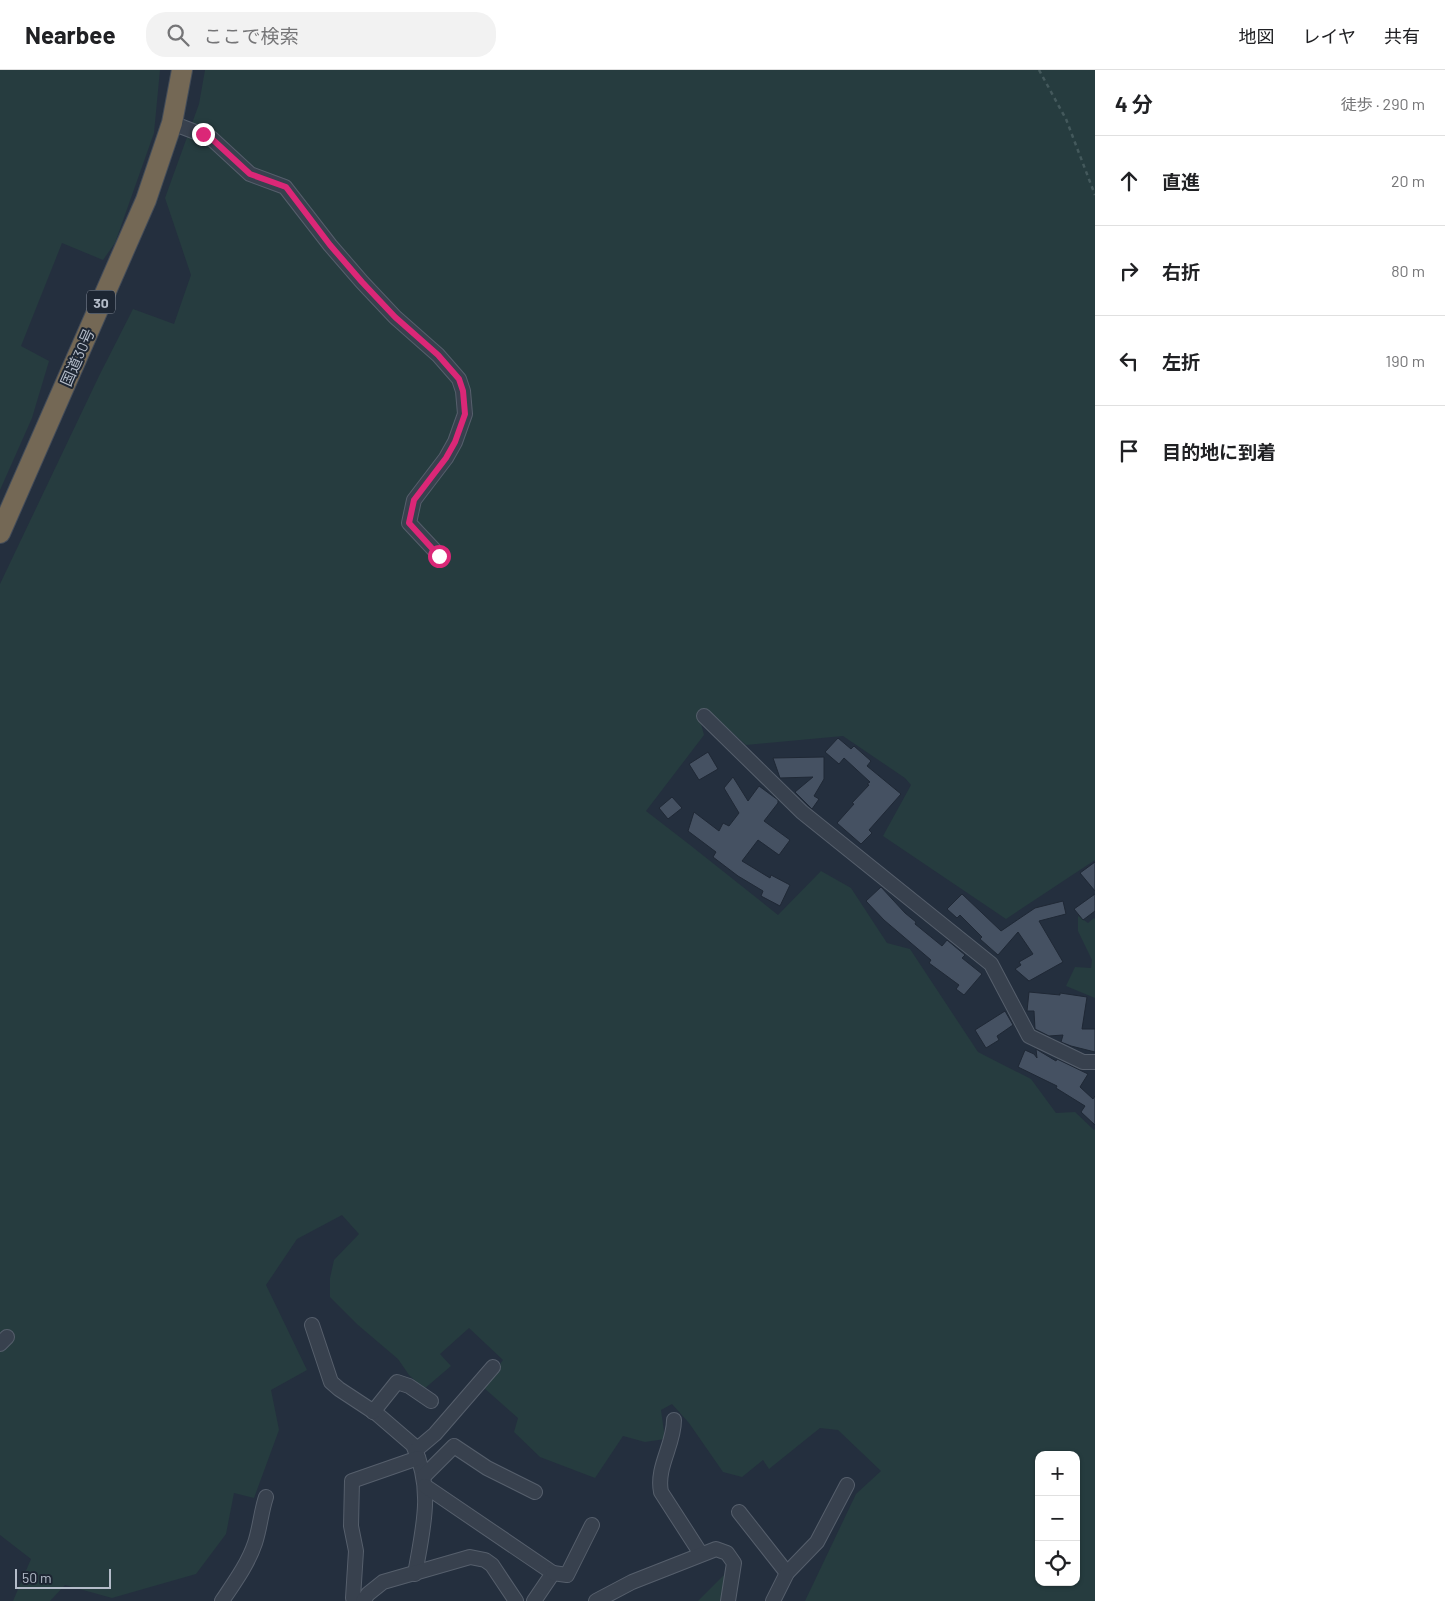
<!DOCTYPE html>
<html lang="ja">
<head>
<meta charset="utf-8">
<style>
	body { margin:0; font-family:Barlow,"Noto Sans JP",sans-serif; background:#f2f2f2; color:#202124 }
	.controls { position:absolute; right:15px; bottom:15px; display:grid; overflow:hidden; border-radius:10px; box-shadow:0 1px 4px #0004 }
	.controls button { width:45px; height:45px; display:grid; place-items:center; padding:0; border:0; border-bottom:1px solid #e0e0e0; background:#fff; color:#202124; font:25px sans-serif }
	.scale { position:absolute; left:15px; bottom:12px; width:96px; box-sizing:border-box; padding-left:5px; border:2px solid #b4bcc9; border-top:0; font-size:14px; line-height:18px; white-space:nowrap; color:#b4bcc9; -webkit-text-stroke:4px #1d2633; paint-order:stroke }
	.stop { position:absolute; width:15px; height:15px; margin:-11px; border:4px solid #db2777; border-radius:50%; background:#fff }
	.stop.end { background:#db2777; border-color:#fff; box-shadow:0 1px 5px #0008 }
	.list { margin:0; padding:0; list-style:none }
	h2 { display:flex; justify-content:space-between; align-items:center; height:65px; margin:0; padding:0 20px; font-size:21px }
	h2 small { font-size:16px; font-weight:400; color:#757577 }
	.list li { display:grid; grid-template-columns:32px 1fr auto; gap:15px; align-items:center; box-sizing:border-box; height:90px; padding:0 20px; border-top:1px solid #e0e0e0 }
	.list b { display:block; font-size:19px; white-space:nowrap }
	.list em { font-size:16px; font-style:normal; color:#757577 }
	.icon { flex:none; width:28px; height:28px; fill:none; stroke:currentColor; stroke-width:2; stroke-linecap:round; stroke-linejoin:round }
	.map { position:relative; flex:none; width:1095px; height:1531px; overflow:hidden }
	header { display:flex; align-items:center; gap:30px; box-sizing:border-box; height:70px; padding:0 25px; background:#fff; border-bottom:1px solid #e0e0e0 }
	header strong { font-size:24px }
	nav { display:flex; gap:28px; margin-inline-start:auto; font-size:18px }
	.search { width:350px; height:45px; background:#f2f2f2; display:flex; align-items:center; gap:12px; box-sizing:border-box; padding:0 18px; border-radius:20px; color:#757577; font-size:19px }
	main { display:flex }
	aside { flex:1; background:#fff }
	.map>svg:first-child { display:block }
	.green { fill:#263c3f; fill-rule:evenodd }
	.building { fill:#455162; stroke:#1f2835 }
	.lines { fill:none; stroke-linecap:round; stroke-linejoin:round }
	.minor-casing { stroke:#565f6c; stroke-width:16 }
	.highway-casing { stroke:#434c59; stroke-width:22 }
	.path { stroke:#44595c; stroke-width:2.5; stroke-dasharray:4 4; stroke-linecap:butt }
	.minor { stroke:#38414e; stroke-width:14 }
	.highway { stroke:#746855; stroke-width:20 }
	.route { stroke:#db2777; stroke-width:6 }
	.labels { text-anchor:middle; dominant-baseline:central; stroke-width:4; stroke-linejoin:round; paint-order:stroke }
	.shield { fill:#1d2633; stroke:#878f9c; stroke-width:1 }
	.shield-label { font-size:14px; font-weight:bold; fill:#b4bcc9 }
	.street-label { font-size:15px; fill:#b4bcc9; stroke:#1d2633 }
</style>
</head>
<body>
<header>
<strong>Nearbee</strong>
<div class="search"><svg class="icon" aria-label="search" viewBox="0 0 24 24"><circle cx="10" cy="10" r="6"/><path d="M15 15l6 6"/></svg>ここで検索</div>
<nav><a>地図</a><a>レイヤ</a><a>共有</a></nav>
</header>
<main>
<div class="map">
<svg width="1095" height="1531" viewBox="0 0 1095 1531">
	<rect width="100%" height="100%" fill="#242f3e"/>
	<g class="green">
		<polygon points="0,0 160,0 154,63 115,173 103,190 62,173 21,276 49,291 32,348 0,420"/>
		<path d="M205 0H1095V790L1006 849 883 766 911 715 905 708 843 666 746 675 705 638 699 646 704 665 646 741 690 775 778 845 821 801 851 818 887 873 910 879 978 982 1031 1009 1056 1043 1075 1042 1094 1060 1095 1059V1531H805L856 1424 881 1401 838 1360 820 1358 769 1399 763 1390 742 1407 723 1402 689 1353 672 1334 661 1340 665 1369 645 1372 623 1366 595 1408 540 1387 514 1362 518 1348 483 1317 503 1290 469 1258 440 1284 451 1296 424 1319 409 1305 398 1289 358 1255 330 1227V1208L334 1190 359 1164 342 1145 297 1169 266 1215 307 1300 271 1320 279 1360 254 1428 234 1423 226 1464 196 1504 112 1528 65 1515 50 1531H13L31 1489 0 1465V514L99 306 133 239 174 254 191 205 165 128 199 34ZM1039 1385H1076V1512H1039Z"/>
		<polygon points="1078,846 1088,853 1094,848 1095,849 1095,928 1066,916 1075,897 1091,898 1092,890 1078,861"/>
		<polygon points="725,1504 721,1531 698,1531"/>
	</g>
	<g class="building">
		<polygon points="838,668 851,679 854,676 871,691 867,696 901,724 869,760 872,763 861,774 837,753 854,734 852,733 869,715 867,714 870,712 844,688 839,694 825,682"/>
		<polygon points="708,682 718,699 699,710 689,694"/>
		<polygon points="824,687 824,709 814,726 819,729 812,739 795,722 813,707 780,708 773,688"/>
		<polygon points="733,707 748,731 759,716 778,730 778,733 764,751 790,770 779,785 758,770 742,791 770,808 771,805 790,815 780,836 761,826 763,821 738,806 713,787 716,782 688,761 694,742 719,761 723,753 729,756 739,743 724,718"/>
		<polygon points="672,727 682,738 668,749 659,738"/>
		<polygon points="1095,792 1095,821 1080,803"/>
		<polygon points="881,817 905,843 916,852 915,854 942,876 947,870 965,885 962,888 982,904 964,925 956,919 959,915 929,893 931,890 884,850 866,831"/>
		<polygon points="962,824 1001,861 1035,838 1063,831 1066,844 1039,851 1063,892 1029,911 1015,899 1021,895 1019,892 1033,884 1018,862 998,885 980,869 982,867 960,845 957,848 947,839"/>
		<polygon points="1095,824 1095,841 1083,850 1074,839"/>
		<polygon points="1029,922 1060,925 1060,923 1087,927 1082,959 1095,959 1095,982 1071,976 1061,972 1063,965 1049,966 1035,959 1034,941 1027,941"/>
		<polygon points="1005,941 1013,955 997,966 999,970 986,978 975,960"/>
		<polygon points="1036,979 1056,991 1057,989 1088,1004 1080,1017 1093,1029 1095,1026 1095,1055 1081,1042 1085,1036 1056,1018 1057,1016 1018,997 1025,980 1034,984 1037,988"/>
	</g>
	<g class="lines">
		<defs>
			<g id="minor">
				<polyline points="172,53 211,68 250,104 285,117 330,175 362,212 395,247 438,285 459,309 463,321 465,344 455,372 446,388 414,430 409,453 439,485"/>
				<polyline points="704,646 802,742 991,894 1029,966 1083,992 1095,992"/>
				<path d="M312 1255 331 1312 339 1319 377 1344 413 1375C434 1419 423 1458 415 1504"/>
				<polyline points="0,1274 7,1267"/>
				<polyline points="373,1342 397,1312 409,1316 431,1331"/>
				<path d="M674 1350C674 1375 656 1397 661 1422L701 1484"/>
				<polyline points="416,1380 435,1364 493,1297"/>
				<polyline points="424,1406 454,1376 487,1398 535,1422"/>
				<polyline points="425,1416 553,1503 534,1531"/>
				<polyline points="739,1442 787,1503"/>
				<polyline points="553,1503 567,1505 592,1455"/>
				<path d="M222 1531C234 1513 248 1494 255 1473 260 1458 261 1442 266 1427"/>
				<polyline points="354,1531 353,1528 356,1481 351,1456 352,1411 418,1388"/>
				<polyline points="363,1531 368,1524 383,1512 470,1487 485,1490 492,1495 516,1531"/>
				<polyline points="596,1531 632,1512 716,1479 727,1483 734,1493 728,1531"/>
				<polyline points="773,1531 787,1503 817,1472 847,1415"/>
			</g>
			<polyline id="highway" points="0,463 146,130 172,53 182,0"/>
		</defs>
		<use href="#minor" class="minor-casing"/>
		<use href="#highway" class="highway-casing"/>
		<polyline class="path" points="1039,0 1066,49 1095,125"/>
		<use href="#minor" class="minor"/>
		<use href="#highway" class="highway"/>
	</g>
	<g class="lines">
		<polyline class="route" points="203,64 211,68 250,104 286,117 330,175 362,212 395,247 438,285 459,309 463,321 465,344 455,372 446,388 414,430 409,453 439,486"/>
	</g>
	<g class="labels">
		<rect class="shield" x="87" y="220.5" width="28" height="23" rx="4"/>
		<g class="shield-label">
			<text x="101" y="232">30</text>
		</g>
		<g class="street-label">
			<text transform="translate(77 287) rotate(-66)">国道30号</text>
		</g>
	</g>
</svg>
<div class="controls">
<button>+</button>
<button>−</button>
<button><svg class="icon" aria-label="locate" viewBox="0 0 24 24"><circle cx="12" cy="12" r="6"/><path d="M12 2v4M12 18v4M2 12h4M18 12h4"/></svg></button>
</div>
<div class="scale">50 m</div>
<div class="stop" style="left:439px;top:486px"></div>
<div class="stop end" style="left:203px;top:64px"></div>
</div>
<aside>
<h2>4 分<small>徒歩 · 290 m</small></h2>
<ul class="list">
<li><svg class="icon" aria-label="ahead" viewBox="0 0 24 24"><path d="M12 20V5M6 11l6-6 6 6"/></svg><div><b>直進</b></div><em>20 m</em></li>
<li><svg class="icon" aria-label="right" viewBox="0 0 24 24"><path d="M7 20v-9h11M14 6l5 5-5 5"/></svg><div><b>右折</b></div><em>80 m</em></li>
<li><svg class="icon" aria-label="left" viewBox="0 0 24 24"><path d="M17 20v-9H6M10 6l-5 5 5 5"/></svg><div><b>左折</b></div><em>190 m</em></li>
<li><svg class="icon" aria-label="arrive" viewBox="0 0 24 24"><path d="M6 21V4h12l-3 4 3 4H6"/></svg><div><b>目的地に到着</b></div></li>
</ul>
</aside>
</main>
</body>
</html>
